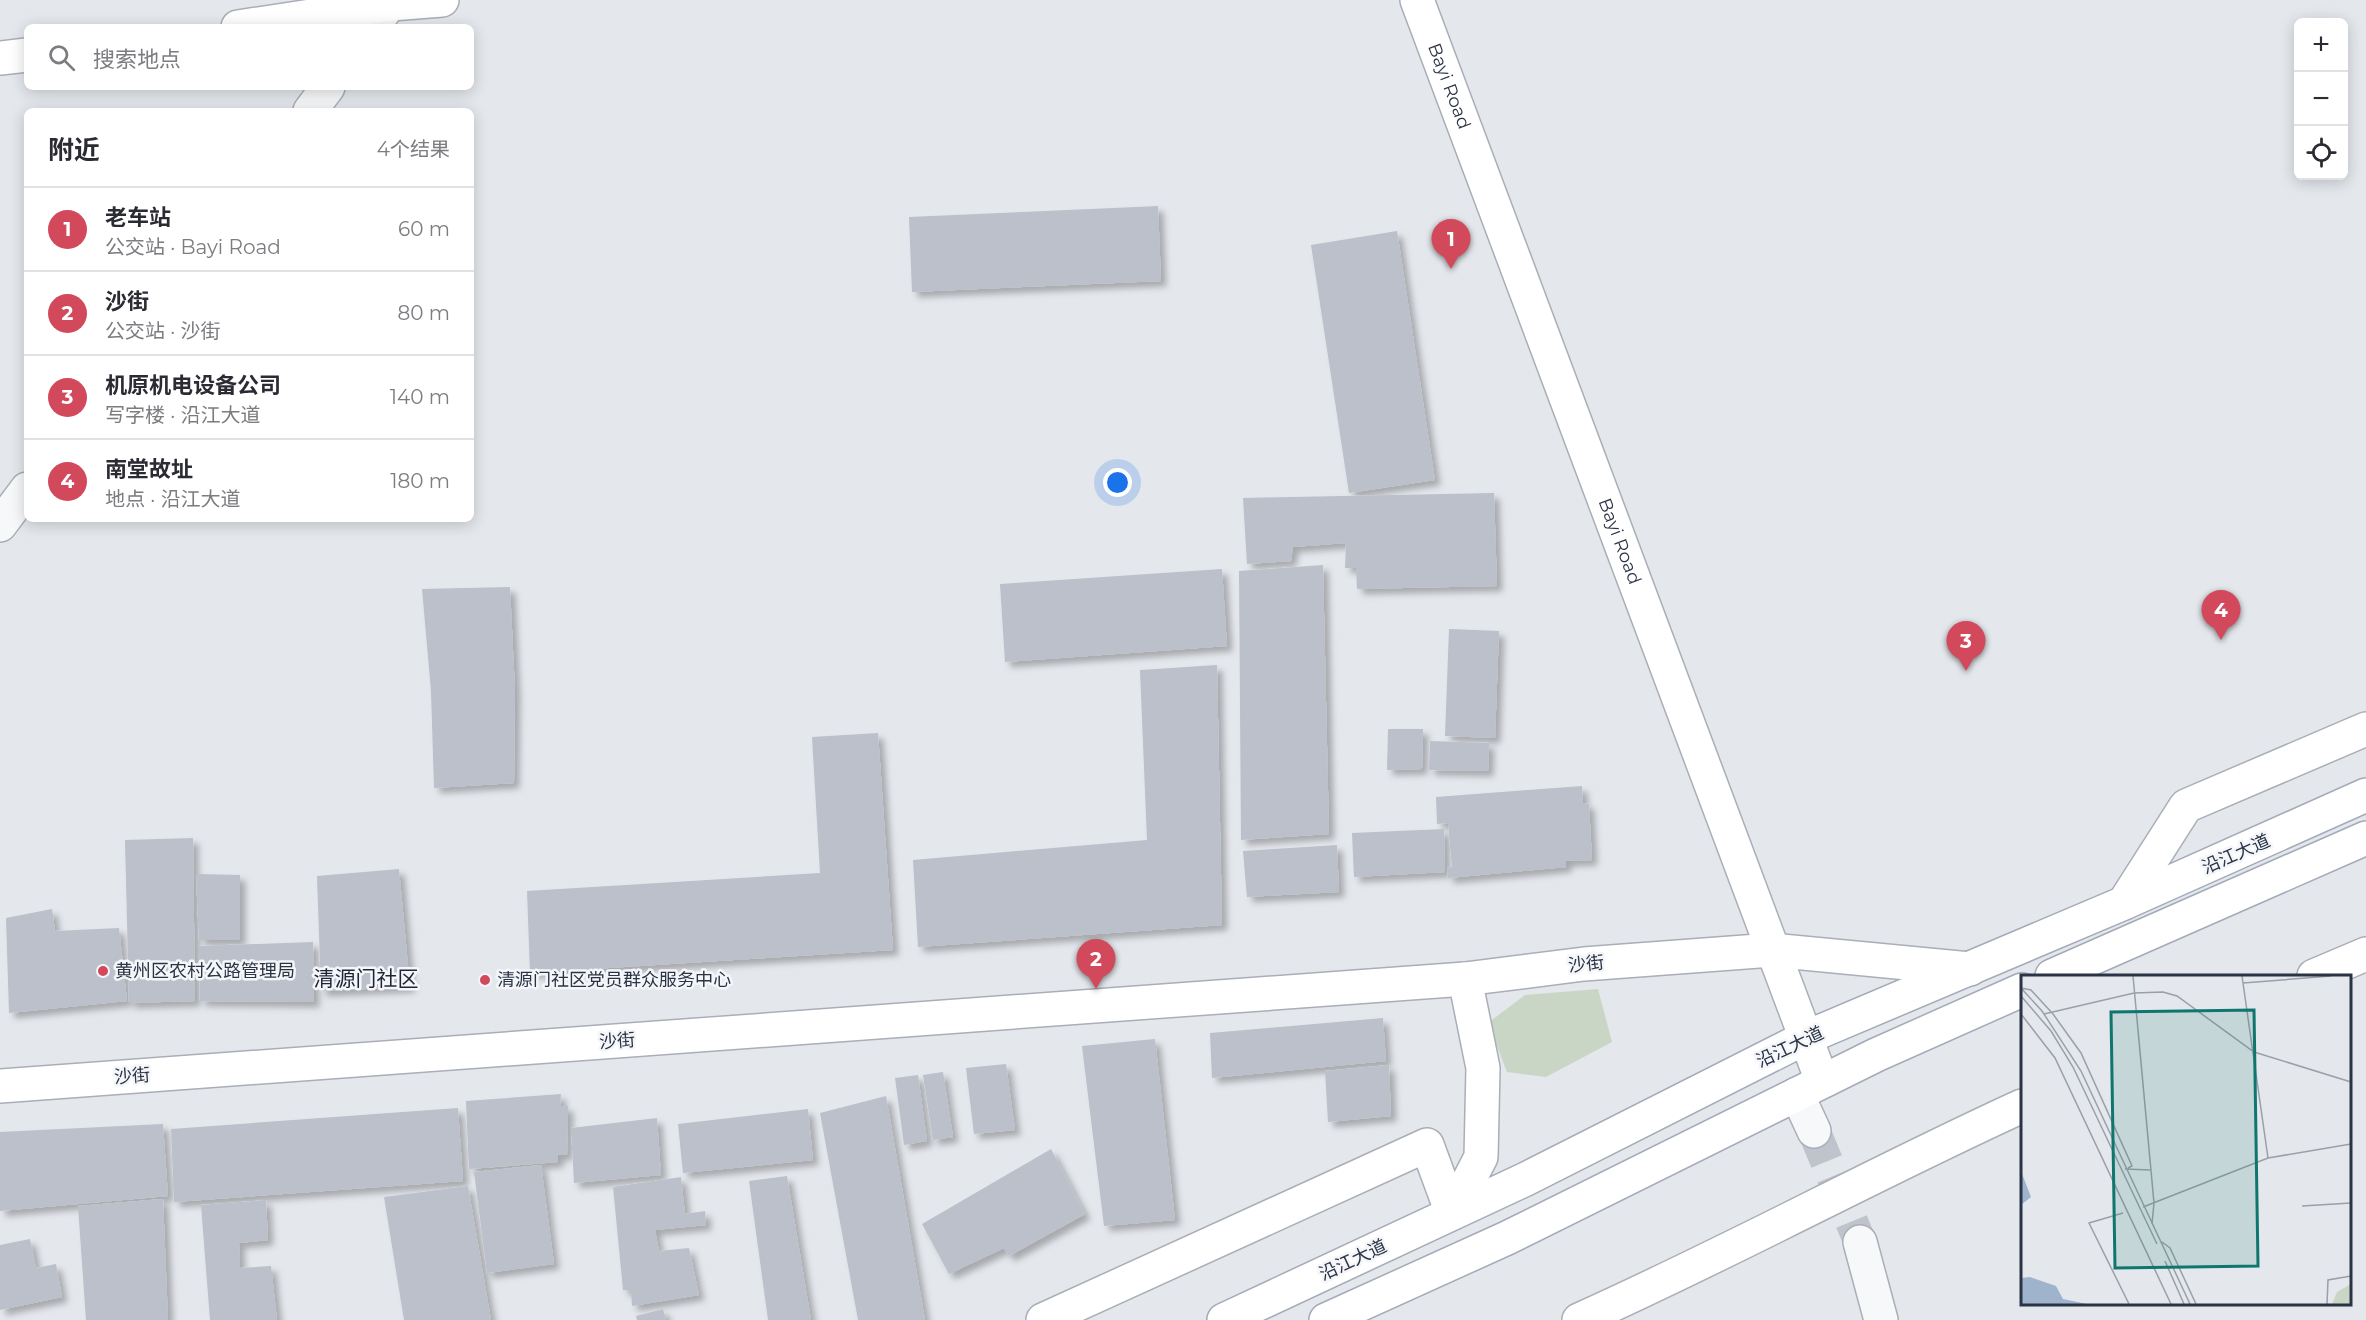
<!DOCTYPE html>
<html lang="zh">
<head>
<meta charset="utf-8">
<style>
	body { margin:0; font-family:Montserrat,"Noto Sans SC",sans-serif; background:#f7f7f7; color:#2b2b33 }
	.controls { position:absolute; right:18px; top:18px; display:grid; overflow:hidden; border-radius:9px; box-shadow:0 3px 15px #0003 }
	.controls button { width:54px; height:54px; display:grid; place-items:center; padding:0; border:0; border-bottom:2px solid #e1e1e2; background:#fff; color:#2b2b33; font:30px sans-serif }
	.you { position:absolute; left:1118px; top:483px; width:21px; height:21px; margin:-15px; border:4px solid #fff; border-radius:50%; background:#1a73e8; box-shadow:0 0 0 9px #1a73e833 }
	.badge { display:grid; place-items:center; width:39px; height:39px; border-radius:50%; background:#d1495b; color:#fff; font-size:20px; font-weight:700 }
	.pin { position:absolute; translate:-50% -50px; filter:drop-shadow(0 2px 3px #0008) }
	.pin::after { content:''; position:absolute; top:32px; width:21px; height:18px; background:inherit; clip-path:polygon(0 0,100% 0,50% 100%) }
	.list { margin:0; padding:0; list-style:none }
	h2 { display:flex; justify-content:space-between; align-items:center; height:78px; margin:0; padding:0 24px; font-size:26px }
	h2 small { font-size:20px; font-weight:400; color:#7c7c81 }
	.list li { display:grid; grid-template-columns:39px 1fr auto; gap:18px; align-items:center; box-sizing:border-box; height:84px; padding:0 24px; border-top:2px solid #e1e1e2 }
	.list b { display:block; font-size:22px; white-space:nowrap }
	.list p { margin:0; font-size:20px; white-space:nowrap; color:#7c7c81 }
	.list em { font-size:20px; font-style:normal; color:#7c7c81 }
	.icon { flex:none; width:33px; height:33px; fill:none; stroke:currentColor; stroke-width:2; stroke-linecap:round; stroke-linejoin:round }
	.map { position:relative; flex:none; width:2366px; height:1320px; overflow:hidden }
	.search { position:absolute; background:#fff; box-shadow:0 3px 15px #0003; left:24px; top:24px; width:450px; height:66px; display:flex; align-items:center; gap:15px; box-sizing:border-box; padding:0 21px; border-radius:9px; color:#7c7c81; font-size:22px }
	.panel { position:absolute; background:#fff; box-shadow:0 3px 15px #0003; left:24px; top:108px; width:450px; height:414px; border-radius:9px }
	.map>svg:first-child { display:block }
	.green { fill:#c9d6c5 }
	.building { fill:#bbc0ca; filter:url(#shadow) }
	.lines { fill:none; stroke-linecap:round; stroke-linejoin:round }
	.street-tunnel { stroke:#bfc3cb; stroke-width:33; stroke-dasharray:33 16; stroke-linecap:butt }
	.street-casing { stroke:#a9aeb7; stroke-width:36 }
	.secondary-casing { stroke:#a9aeb7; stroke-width:36 }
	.primary-casing { stroke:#a3abb8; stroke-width:36 }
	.street { stroke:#f7f8fa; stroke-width:33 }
	.secondary { stroke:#fff; stroke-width:33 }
	.primary { stroke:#fff; stroke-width:33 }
	.poi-dot { fill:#d1495b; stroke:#f4f6f9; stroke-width:2 }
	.labels { text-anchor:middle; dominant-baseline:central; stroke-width:5; stroke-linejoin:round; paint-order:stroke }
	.street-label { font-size:18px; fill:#2b3445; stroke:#f4f6f9 }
	.poi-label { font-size:18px; fill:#2b3445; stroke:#f4f6f9; text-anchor:start }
	.quarter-label { font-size:21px; fill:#1d2536; stroke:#f4f6f9 }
	.inset-road { fill:none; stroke:#9a9fa9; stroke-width:1.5 }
	.view { fill:#0f766e; fill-opacity:0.15; stroke:#0f766e; stroke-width:3 }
	.inset-edge { fill:none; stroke:#2b3445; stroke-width:3 }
</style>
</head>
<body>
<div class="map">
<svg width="2366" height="1320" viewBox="0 0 2366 1320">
	<defs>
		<filter id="shadow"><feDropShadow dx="5.5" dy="5.5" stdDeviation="3" flood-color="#0004"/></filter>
	</defs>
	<rect width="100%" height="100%" fill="#e4e7ec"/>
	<polygon class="green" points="1598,989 1612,1042 1546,1077 1507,1072 1488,1023 1525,995"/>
	<g class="building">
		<polygon points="1158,206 1161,281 912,292 909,217"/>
		<polygon points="1397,231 1435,480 1349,493 1311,245"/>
		<polygon points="1494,493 1497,586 1357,589 1356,568 1345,568 1346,543 1293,547 1291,561 1247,564 1243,498"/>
		<polygon points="1323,565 1329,834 1241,840 1239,571"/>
		<polygon points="1222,569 1227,646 1005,662 1000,584"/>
		<polygon points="510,587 515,691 514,783 434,788 431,691 422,589"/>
		<polygon points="1449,629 1499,631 1495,738 1445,736"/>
		<polygon points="1217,665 1222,925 918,947 913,860 1147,840 1140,670"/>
		<polygon points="1388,729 1423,729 1422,769 1387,770"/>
		<polygon points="878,733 893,950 530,973 527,891 820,873 812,737"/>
		<polygon points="1430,741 1489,743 1488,771 1429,770"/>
		<polygon points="1582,786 1583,803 1589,804 1592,860 1566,861 1566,867 1448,878 1447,868 1452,867 1448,823 1437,824 1436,797"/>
		<polygon points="1444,829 1445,872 1354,877 1352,833"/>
		<polygon points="193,838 195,1001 129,1003 125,840"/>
		<polygon points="1337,845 1339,892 1247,897 1243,851"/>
		<polygon points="399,869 410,987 321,991 317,876"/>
		<polygon points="196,874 240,875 240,940 199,940"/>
		<polygon points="52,909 55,931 119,928 127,1001 9,1013 6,918"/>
		<polygon points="313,942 314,1002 200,1001 199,946"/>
		<polygon points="1383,1018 1386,1061 1212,1078 1210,1033"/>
		<polygon points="1155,1039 1175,1220 1104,1226 1082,1046"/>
		<polygon points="1006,1064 1015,1130 974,1134 966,1068"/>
		<polygon points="1389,1065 1391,1116 1328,1122 1325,1071"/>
		<polygon points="943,1072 953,1137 933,1140 923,1075"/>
		<polygon points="918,1075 927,1141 904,1145 895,1078"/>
		<polygon points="561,1094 560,1106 568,1106 567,1155 558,1155 558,1162 469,1169 466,1101"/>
		<polygon points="886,1096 925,1320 858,1320 820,1113"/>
		<polygon points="458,1108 463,1181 174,1202 171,1129"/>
		<polygon points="808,1109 813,1160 683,1173 678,1124"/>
		<polygon points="657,1118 661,1175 574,1183 571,1128"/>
		<polygon points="163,1124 168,1196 0,1211 0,1132"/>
		<polygon points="1051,1149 1085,1214 1009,1256 1004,1248 949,1274 922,1224"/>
		<polygon points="541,1165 554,1264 487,1273 474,1172"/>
		<polygon points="787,1176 811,1320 768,1320 749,1181"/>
		<polygon points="681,1177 685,1214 705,1211 706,1225 655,1230 659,1251 689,1248 699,1295 632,1306 631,1291 623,1290 613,1187"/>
		<polygon points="468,1186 491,1320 404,1320 384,1197"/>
		<polygon points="163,1199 168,1320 86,1320 78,1206"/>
		<polygon points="266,1200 268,1240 239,1243 240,1268 271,1266 277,1320 210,1320 201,1205"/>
		<polygon points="30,1239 36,1268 56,1264 62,1297 0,1310 0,1245"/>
		<polygon points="663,1309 666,1320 637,1320 636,1316"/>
	</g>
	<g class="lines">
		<polyline class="street-tunnel" points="1814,1131 1860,1242"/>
		<defs>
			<g id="street">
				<polyline points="373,27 392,0"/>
				<polyline points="310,111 328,87"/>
				<polyline points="0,525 27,489"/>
				<polyline points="1797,1094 1814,1131"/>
				<polyline points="1860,1242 1881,1320"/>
			</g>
			<g id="secondary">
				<path id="s1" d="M1417 0 1822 1081"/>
				<polyline points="238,27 391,4 442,0"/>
				<polyline points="0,58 27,55"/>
				<polyline points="2124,903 2186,806 2366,729"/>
				<polyline points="2314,976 2366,954"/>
				<polyline points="0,1086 1465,979 1584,964 1772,950 1970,969"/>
				<polyline points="1452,1213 1481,1157 1483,1068 1465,979"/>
				<polyline points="1043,1320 1427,1145 1452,1213"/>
				<path d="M1579 1320C1729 1253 1873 1174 2022 1106"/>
			</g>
			<g id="primary">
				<polyline points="2052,976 2366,838"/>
				<polyline points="1224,1320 1526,1179 1805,1038 2124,903 2366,795"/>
				<polyline points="1326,1320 1507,1238 1876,1055 2022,990"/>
			</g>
		</defs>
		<use href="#street" class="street-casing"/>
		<use href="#secondary" class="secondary-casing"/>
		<use href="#primary" class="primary-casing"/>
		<use href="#street" class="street"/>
		<use href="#secondary" class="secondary"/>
		<use href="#primary" class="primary"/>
	</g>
	<g class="poi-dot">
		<circle cx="103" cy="971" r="6"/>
		<circle cx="485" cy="980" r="6"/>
	</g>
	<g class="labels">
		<g class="street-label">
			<text stroke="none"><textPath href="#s1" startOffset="92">Bayi Road</textPath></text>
			<text stroke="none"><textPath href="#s1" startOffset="578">Bayi Road</textPath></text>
			<text transform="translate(2236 854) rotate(-24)">沿江大道</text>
			<text transform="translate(1586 964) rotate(-6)">沙街</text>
			<text transform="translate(617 1041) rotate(-4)">沙街</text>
			<text transform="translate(1790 1047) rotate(-25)">沿江大道</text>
			<text transform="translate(132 1076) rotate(-4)">沙街</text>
			<text transform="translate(1353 1260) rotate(-25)">沿江大道</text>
		</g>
		<g class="poi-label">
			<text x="115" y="971">黄州区农村公路管理局</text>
			<text x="497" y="980">清源门社区党员群众服务中心</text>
		</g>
		<g class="quarter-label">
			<text x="366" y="978">清源门社区</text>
		</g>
	</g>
	<g transform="translate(2021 975)">
		<rect width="330" height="330" fill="#e4e7ec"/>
		<path d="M330 309V329H311L316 317Z" fill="#c9d6c5"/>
		<path d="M0 196 10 222 0 230ZM9 302 35 311 42 324 66 329H0V303Z" fill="#9fb4cc"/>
		<path class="inset-road" d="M112 1 133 228 131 249M221 1 247 183M222 8 310 1M0 13 10 15 32 39 60 78 111 191 107 193M0 13 21 36 60 96 169 329M0 21 30 56 52 92 136 269M0 39 34 83 150 329M23 39 113 18 142 17 156 21 233 77 330 107M104 194 129 195M281 231 330 228M122 232 247 183 330 169M102 238 68 248 108 329M141 267 149 273 175 329M144 286 163 329M306 329 307 305 330 301"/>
		<path class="view" d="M233 35 237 291 94 293 90 37Z"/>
		<rect width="330" height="330" class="inset-edge"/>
	</g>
</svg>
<div class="controls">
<button>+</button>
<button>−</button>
<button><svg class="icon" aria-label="locate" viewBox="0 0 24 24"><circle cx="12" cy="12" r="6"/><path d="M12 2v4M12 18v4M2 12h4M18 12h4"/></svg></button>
</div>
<div class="you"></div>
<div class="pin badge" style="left:1451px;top:269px">1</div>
<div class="pin badge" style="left:1096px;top:989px">2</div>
<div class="pin badge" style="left:1966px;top:671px">3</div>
<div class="pin badge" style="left:2221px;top:640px">4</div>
<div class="search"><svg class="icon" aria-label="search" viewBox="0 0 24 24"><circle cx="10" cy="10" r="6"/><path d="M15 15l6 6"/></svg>搜索地点</div>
<section class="panel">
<h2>附近<small>4个结果</small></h2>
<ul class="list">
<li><span class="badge">1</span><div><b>老车站</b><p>公交站 · Bayi Road</p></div><em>60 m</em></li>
<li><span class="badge">2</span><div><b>沙街</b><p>公交站 · 沙街</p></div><em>80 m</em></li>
<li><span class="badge">3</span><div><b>机原机电设备公司</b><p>写字楼 · 沿江大道</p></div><em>140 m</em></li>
<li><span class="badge">4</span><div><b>南堂故址</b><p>地点 · 沿江大道</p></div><em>180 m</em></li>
</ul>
</section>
</div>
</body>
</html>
